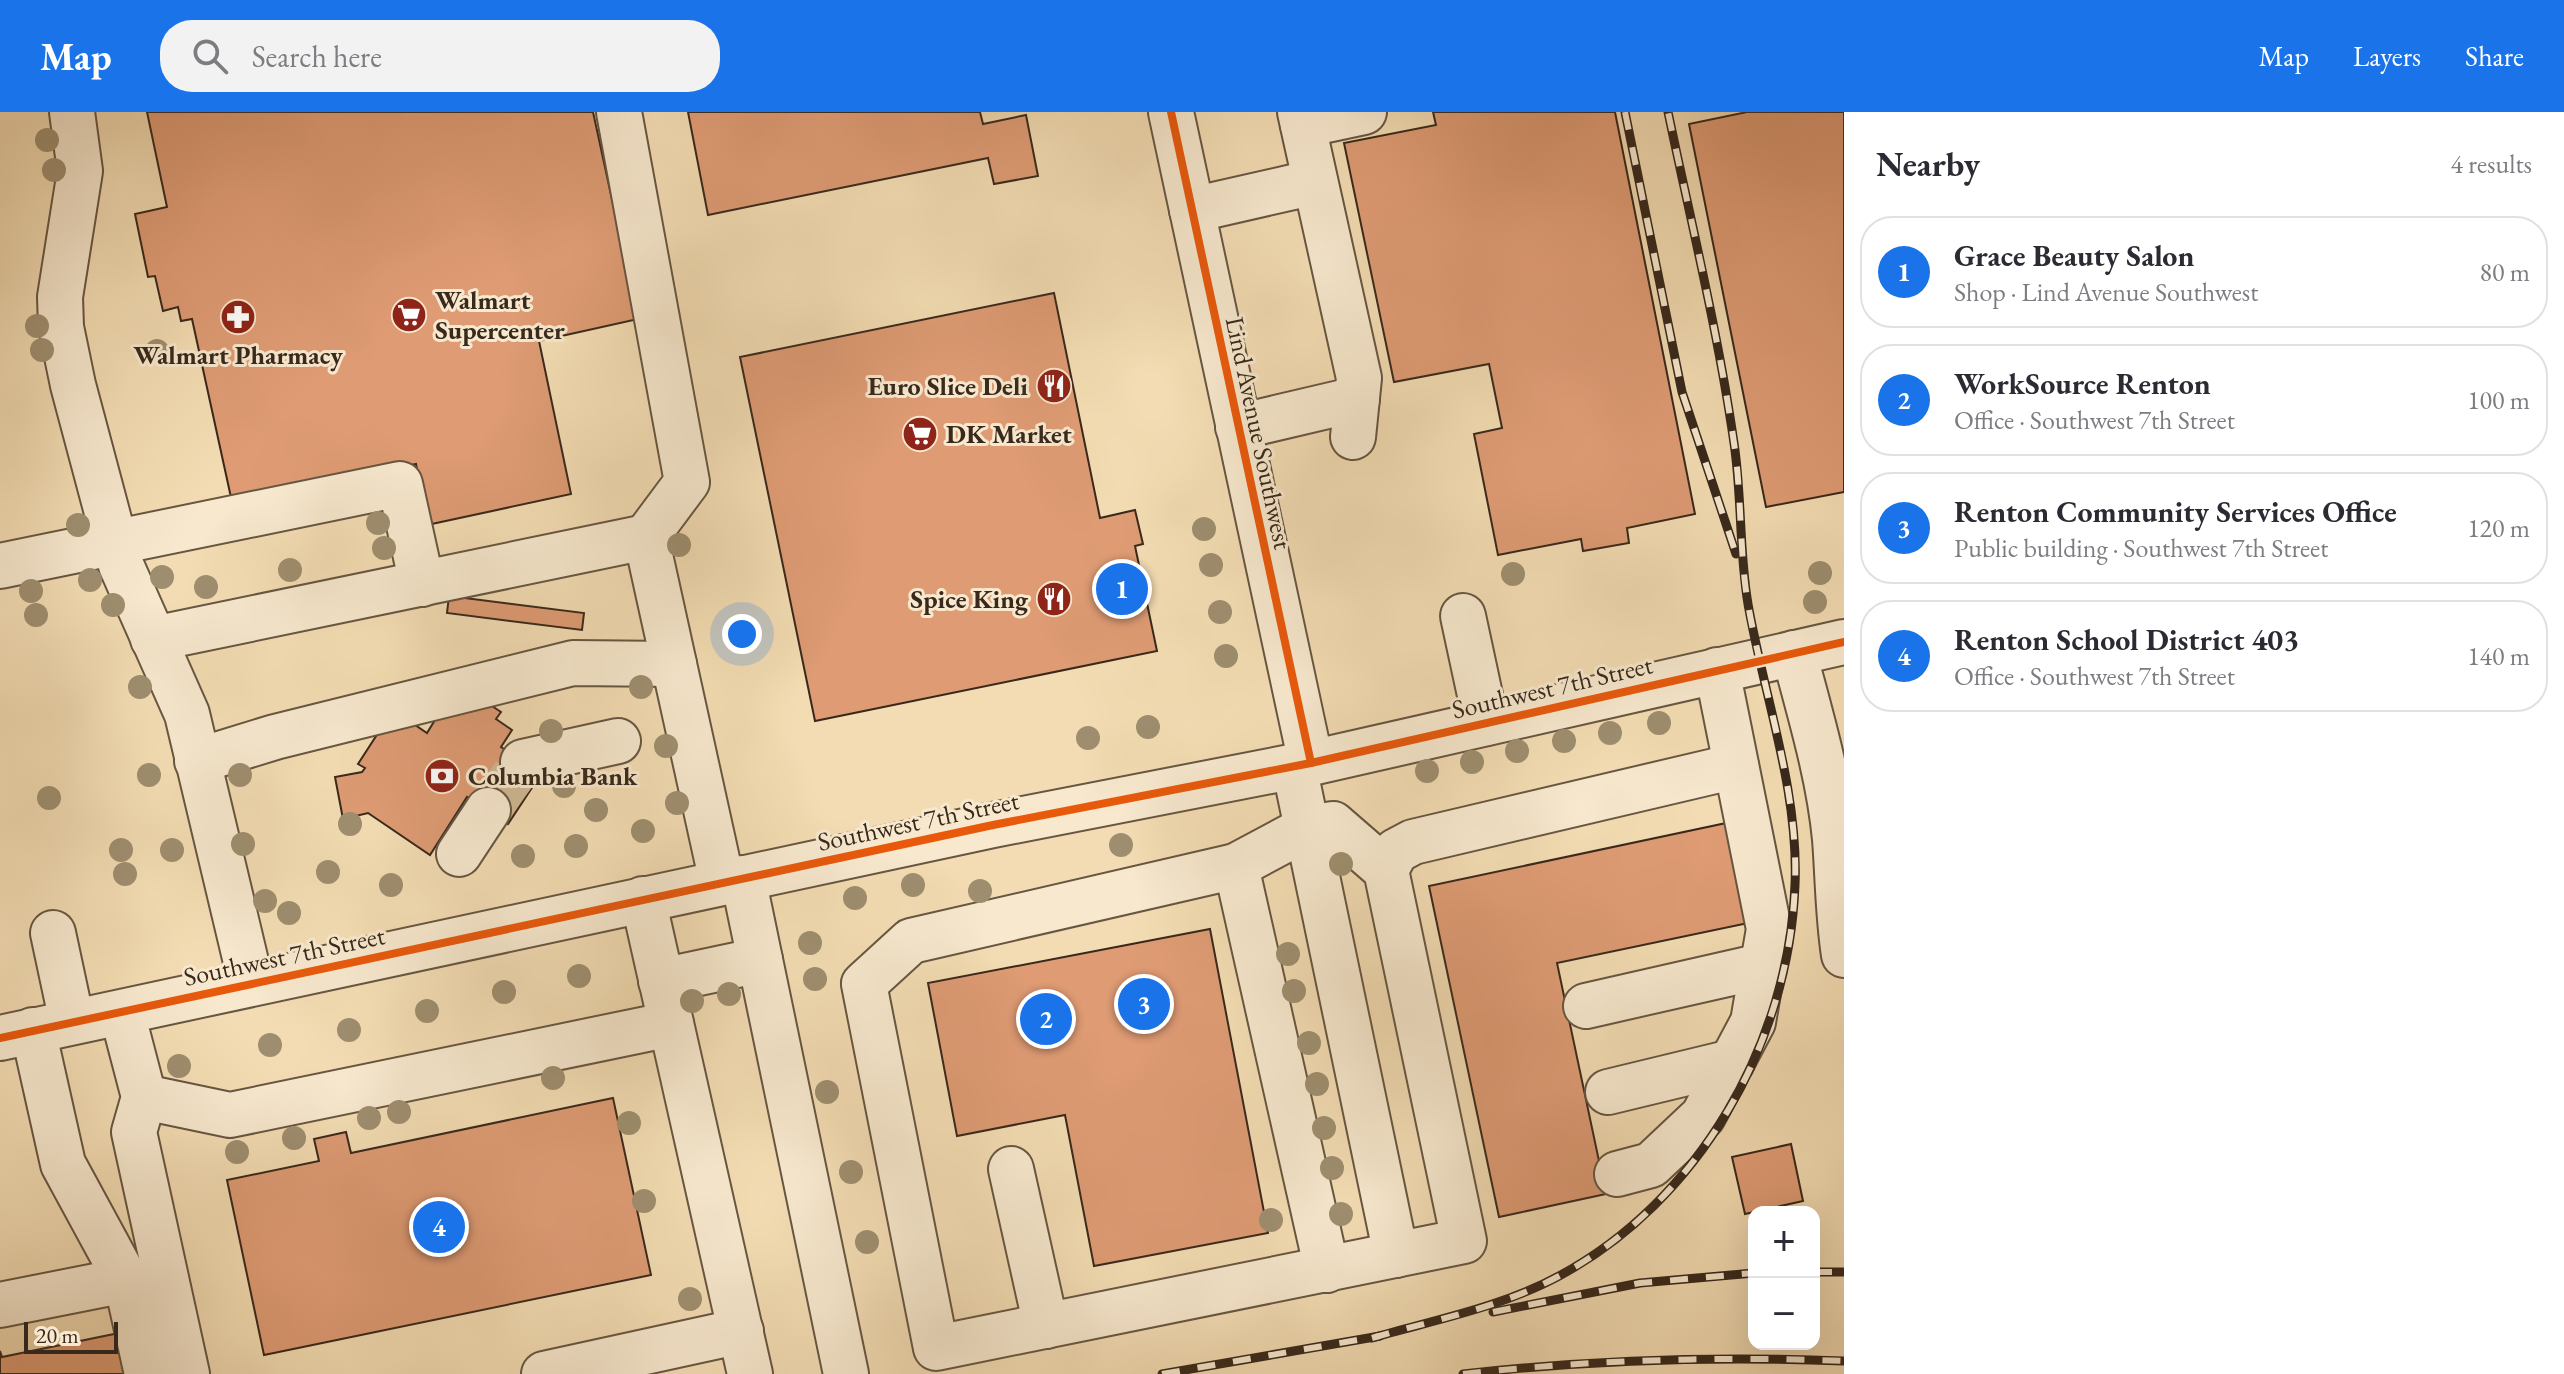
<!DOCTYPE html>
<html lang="en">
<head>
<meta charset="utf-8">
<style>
	body { margin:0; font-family:"EB Garamond",serif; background:#f2f2f3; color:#2b2b33 }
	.controls { position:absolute; right:24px; bottom:24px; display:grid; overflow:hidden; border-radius:16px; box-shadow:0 8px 32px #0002 }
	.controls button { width:72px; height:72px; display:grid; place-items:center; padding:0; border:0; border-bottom:2px solid #e1e1e2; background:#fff; color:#2b2b33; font:40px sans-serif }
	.scale { position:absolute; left:24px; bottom:20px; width:94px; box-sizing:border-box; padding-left:8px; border:4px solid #38291c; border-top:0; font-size:22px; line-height:28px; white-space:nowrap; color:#38291c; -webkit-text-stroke:6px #f7e8ce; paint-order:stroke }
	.you { position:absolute; left:742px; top:522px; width:28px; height:28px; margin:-20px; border:6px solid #fff; border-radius:50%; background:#1a73e8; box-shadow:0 0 0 12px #1a73e833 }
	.badge { display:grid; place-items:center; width:52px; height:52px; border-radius:50%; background:#1a73e8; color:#fff; font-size:26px; font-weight:700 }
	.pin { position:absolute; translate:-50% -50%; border:4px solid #fff; box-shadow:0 2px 8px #0006 }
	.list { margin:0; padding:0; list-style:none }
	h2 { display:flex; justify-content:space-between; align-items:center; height:104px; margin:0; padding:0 32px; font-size:34px }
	h2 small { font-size:26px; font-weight:400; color:#7c7c81 }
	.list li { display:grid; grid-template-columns:52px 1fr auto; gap:24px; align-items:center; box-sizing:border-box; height:112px; margin:0 16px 16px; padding:0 16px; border:2px solid #e1e1e2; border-radius:32px }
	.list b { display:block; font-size:30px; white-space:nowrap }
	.list p { margin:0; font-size:26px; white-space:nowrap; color:#7c7c81 }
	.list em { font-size:26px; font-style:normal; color:#7c7c81 }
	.icon { flex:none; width:44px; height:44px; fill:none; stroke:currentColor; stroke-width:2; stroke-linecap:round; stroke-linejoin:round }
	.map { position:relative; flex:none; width:1844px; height:1262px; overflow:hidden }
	header { display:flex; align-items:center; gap:48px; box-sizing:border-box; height:112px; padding:0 40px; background:#1a73e8; color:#fff }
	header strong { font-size:38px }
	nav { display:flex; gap:44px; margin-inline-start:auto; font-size:28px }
	.search { width:560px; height:72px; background:#f2f2f3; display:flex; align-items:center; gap:20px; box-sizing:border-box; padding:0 28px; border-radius:32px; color:#7c7c81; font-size:30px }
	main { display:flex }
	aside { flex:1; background:#fff }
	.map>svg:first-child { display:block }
	.building { fill:#de9b74; stroke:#38291c; stroke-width:2 }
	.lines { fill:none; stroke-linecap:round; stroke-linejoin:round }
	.minor-tunnel { stroke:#ceb895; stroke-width:44; stroke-dasharray:44 22; stroke-linecap:butt }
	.minor-casing { stroke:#675642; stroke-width:48 }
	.minor { stroke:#f7e8ce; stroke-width:44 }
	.rail-casing { stroke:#38291c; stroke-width:9 }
	.rail { stroke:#f7e8ce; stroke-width:6; stroke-dasharray:18; stroke-linecap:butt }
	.cycleway-casing { stroke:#f7e8ce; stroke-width:13 }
	.cycleway { stroke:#e8590c; stroke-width:8 }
	.tree { fill:#9e8e6f }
	.labels { text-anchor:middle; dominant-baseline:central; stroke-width:6; stroke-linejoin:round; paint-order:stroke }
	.poi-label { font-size:26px; font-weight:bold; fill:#38291c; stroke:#f7e8ce; text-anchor:start }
	.street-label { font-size:26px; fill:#38291c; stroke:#f7e8ce }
</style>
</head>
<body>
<header>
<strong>Map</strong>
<div class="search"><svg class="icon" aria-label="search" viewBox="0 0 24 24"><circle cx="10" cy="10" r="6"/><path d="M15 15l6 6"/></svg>Search here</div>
<nav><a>Map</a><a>Layers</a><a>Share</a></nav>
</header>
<main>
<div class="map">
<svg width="1844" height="1262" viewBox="0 0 1844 1262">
	<rect width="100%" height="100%" fill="#f3dcb3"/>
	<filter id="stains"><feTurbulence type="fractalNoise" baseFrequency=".0025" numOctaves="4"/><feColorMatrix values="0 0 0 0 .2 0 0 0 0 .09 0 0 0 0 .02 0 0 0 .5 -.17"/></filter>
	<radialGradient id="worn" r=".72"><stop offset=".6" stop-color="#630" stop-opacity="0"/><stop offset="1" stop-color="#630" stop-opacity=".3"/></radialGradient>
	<g class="building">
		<polygon points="147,0 593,0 638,207 539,229 571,382 427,413 416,352 232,390 192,207 181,209 178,195 163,199 155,164 148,165 135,102 167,95"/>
		<polygon points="688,0 980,0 983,12 1026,3 1038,64 994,72 988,46 708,103"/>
		<polygon points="1433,0 1615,0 1695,402 1627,416 1629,431 1583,439 1581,427 1498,443 1474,322 1502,316 1489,252 1394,270 1344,31 1436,13"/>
		<polygon points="1747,0 1844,0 1844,380 1766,395 1689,12"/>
		<polygon points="1054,181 1100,406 1135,398 1143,432 1135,434 1157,539 815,609 740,245"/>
		<polygon points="449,484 584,501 582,518 447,501"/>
		<polygon points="475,583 501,600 496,607 512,618 501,635 541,662 508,712 467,685 430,743 368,701 343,707 335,665 362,660 365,656 358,652 393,598 427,621 446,590 463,601"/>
		<polygon points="1731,710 1753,810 1557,851 1606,1082 1499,1105 1429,774"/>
		<polygon points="1210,817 1268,1121 1094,1154 1065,1003 957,1024 928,871"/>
		<polygon points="613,986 651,1163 264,1243 227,1068 319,1049 314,1027 346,1020 351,1041"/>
		<polygon points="1791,1032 1803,1089 1745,1102 1732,1045"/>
		<polygon points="119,1221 128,1262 0,1262 0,1239 2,1245"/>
	</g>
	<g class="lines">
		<polyline class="minor-tunnel" points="488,698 523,650"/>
		<defs>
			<g id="minor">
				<polyline points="72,0 80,59 60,185 61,215 73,273 121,453 187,602 251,871"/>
				<polyline points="619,0 687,370 646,425 722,770"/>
				<polyline points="1171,0 1311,651"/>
				<polyline points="1300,0 1359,266 1353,325"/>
				<polyline points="1303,13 1364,0"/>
				<polyline points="1192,98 1315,70"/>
				<polyline points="1238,315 1357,287"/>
				<polyline points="0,454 400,372 422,472"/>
				<polyline points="1463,504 1486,611"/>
				<polyline points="153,527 646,425"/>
				<path d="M1794 541C1810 602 1829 664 1835 727 1838 766 1838 804 1844 843"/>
				<polyline points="197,649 275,625 573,551 674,552"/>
				<polyline points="523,650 618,629"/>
				<polyline points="1294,654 1396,1143"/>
				<polyline points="459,742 488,698"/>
				<polyline points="1236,754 1327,1158"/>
				<polyline points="1386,758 1333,712 1307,716 1236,754 911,829 864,872 936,1236 1464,1129 1386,758 1396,739 1413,730 1736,654"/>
				<polyline points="743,766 846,1262"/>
				<polyline points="643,787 750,1262"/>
				<polyline points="53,821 72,910"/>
				<polyline points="661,869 760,848"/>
				<polyline points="1586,894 1762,854"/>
				<polyline points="122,901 144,985 134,1020 187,1262"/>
				<polyline points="33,918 63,1052 126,1168 147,1262"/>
				<polyline points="0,926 993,713 1311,651 1844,530"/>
				<polyline points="1608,980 1732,950"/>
				<polyline points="144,985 230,1003 671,912"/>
				<polyline points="1011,1057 1046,1214"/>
				<polyline points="1617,1062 1651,1053 1703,1004 1753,910 1769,817 1717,558"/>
				<polyline points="0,1193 126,1168"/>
				<polyline points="544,1262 741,1219"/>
			</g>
		</defs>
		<use href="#minor" class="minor-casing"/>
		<use href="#minor" class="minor"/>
		<defs>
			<g id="rail">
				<polyline points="1625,0 1682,280 1736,442"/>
				<polyline points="1814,1160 1844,1160"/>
				<polyline points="1493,1200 1640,1171 1754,1161"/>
				<path d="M1372 1226C1434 1208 1502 1195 1559 1164 1699 1089 1789 931 1795 773 1799 679 1764 584 1748 492 1739 439 1742 384 1734 331 1718 220 1691 110 1668 0"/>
				<polyline points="1162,1262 1380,1224"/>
				<path d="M1463 1262C1589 1248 1717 1244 1844 1249"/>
			</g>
		</defs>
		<use href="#rail" class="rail-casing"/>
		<use href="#rail" class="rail"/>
		<defs>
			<g id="cycleway">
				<polyline points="1171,0 1311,651"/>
				<polyline points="0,926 993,713 1311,651 1844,530"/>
			</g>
		</defs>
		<use href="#cycleway" class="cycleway-casing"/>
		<use href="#cycleway" class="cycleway"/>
	</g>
	<g class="tree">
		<circle cx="47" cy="28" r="12"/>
		<circle cx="54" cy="58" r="12"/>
		<circle cx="37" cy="214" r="12"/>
		<circle cx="42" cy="238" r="12"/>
		<circle cx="157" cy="239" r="12"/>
		<circle cx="378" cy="411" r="12"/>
		<circle cx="78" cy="413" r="12"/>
		<circle cx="1204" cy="417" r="12"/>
		<circle cx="679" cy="433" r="12"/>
		<circle cx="384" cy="436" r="12"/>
		<circle cx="1211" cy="453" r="12"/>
		<circle cx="290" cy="458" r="12"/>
		<circle cx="1820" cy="461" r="12"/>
		<circle cx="1513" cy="462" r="12"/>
		<circle cx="162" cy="465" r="12"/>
		<circle cx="90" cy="468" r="12"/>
		<circle cx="206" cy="475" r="12"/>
		<circle cx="31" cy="479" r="12"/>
		<circle cx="1815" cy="490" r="12"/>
		<circle cx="113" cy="493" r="12"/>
		<circle cx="1220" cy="500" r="12"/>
		<circle cx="36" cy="503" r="12"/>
		<circle cx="1226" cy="544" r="12"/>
		<circle cx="140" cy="575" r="12"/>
		<circle cx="641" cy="575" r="12"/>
		<circle cx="1659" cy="611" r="12"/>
		<circle cx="1148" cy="615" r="12"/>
		<circle cx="551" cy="619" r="12"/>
		<circle cx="1610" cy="621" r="12"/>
		<circle cx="1088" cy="626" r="12"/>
		<circle cx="1564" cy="629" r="12"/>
		<circle cx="666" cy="634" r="12"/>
		<circle cx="1517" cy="639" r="12"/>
		<circle cx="1472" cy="650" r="12"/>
		<circle cx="1427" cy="659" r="12"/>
		<circle cx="149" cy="663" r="12"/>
		<circle cx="240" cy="663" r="12"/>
		<circle cx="564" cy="674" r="12"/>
		<circle cx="49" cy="686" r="12"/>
		<circle cx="677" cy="691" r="12"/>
		<circle cx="596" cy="698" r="12"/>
		<circle cx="350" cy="712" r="12"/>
		<circle cx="643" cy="719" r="12"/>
		<circle cx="243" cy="732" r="12"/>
		<circle cx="1121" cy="733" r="12"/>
		<circle cx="576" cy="734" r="12"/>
		<circle cx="121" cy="738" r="12"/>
		<circle cx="172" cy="738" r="12"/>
		<circle cx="523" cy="744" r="12"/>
		<circle cx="1341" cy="752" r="12"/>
		<circle cx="328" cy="760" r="12"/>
		<circle cx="125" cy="762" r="12"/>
		<circle cx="391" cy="773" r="12"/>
		<circle cx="913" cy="773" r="12"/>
		<circle cx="980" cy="779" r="12"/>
		<circle cx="855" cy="786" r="12"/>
		<circle cx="265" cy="789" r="12"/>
		<circle cx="289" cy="801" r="12"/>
		<circle cx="810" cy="831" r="12"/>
		<circle cx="1288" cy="842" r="12"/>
		<circle cx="579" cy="864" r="12"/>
		<circle cx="815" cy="867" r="12"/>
		<circle cx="1294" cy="879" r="12"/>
		<circle cx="504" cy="880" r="12"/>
		<circle cx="729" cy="882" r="12"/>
		<circle cx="692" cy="889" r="12"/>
		<circle cx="427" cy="899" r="12"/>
		<circle cx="349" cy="918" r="12"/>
		<circle cx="1309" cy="931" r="12"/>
		<circle cx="270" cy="933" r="12"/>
		<circle cx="179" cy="954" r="12"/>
		<circle cx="553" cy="966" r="12"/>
		<circle cx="1317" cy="972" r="12"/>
		<circle cx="827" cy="980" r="12"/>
		<circle cx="399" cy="1000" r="12"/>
		<circle cx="369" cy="1006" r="12"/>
		<circle cx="629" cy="1011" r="12"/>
		<circle cx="1324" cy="1016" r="12"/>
		<circle cx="294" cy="1026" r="12"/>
		<circle cx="237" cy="1040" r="12"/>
		<circle cx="1332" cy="1056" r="12"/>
		<circle cx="851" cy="1060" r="12"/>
		<circle cx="644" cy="1089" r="12"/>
		<circle cx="1341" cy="1102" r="12"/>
		<circle cx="1271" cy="1108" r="12"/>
		<circle cx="867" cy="1130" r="12"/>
		<circle cx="690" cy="1187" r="12"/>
	</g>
	<defs>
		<symbol id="supermarket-disc" viewBox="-11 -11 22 22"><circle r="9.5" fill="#8f2418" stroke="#f7e8ce"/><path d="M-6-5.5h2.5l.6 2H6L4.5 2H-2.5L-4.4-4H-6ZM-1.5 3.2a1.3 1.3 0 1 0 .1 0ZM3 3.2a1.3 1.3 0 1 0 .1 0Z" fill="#fff"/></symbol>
		<symbol id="pharmacy-disc" viewBox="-11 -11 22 22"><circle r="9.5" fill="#8f2418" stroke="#f7e8ce"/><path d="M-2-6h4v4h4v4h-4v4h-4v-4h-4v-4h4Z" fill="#fff"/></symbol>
		<symbol id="restaurant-disc" viewBox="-11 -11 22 22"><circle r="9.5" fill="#8f2418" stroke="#f7e8ce"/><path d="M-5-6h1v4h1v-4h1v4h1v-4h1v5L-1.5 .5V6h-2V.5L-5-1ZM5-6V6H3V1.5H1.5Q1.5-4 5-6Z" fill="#fff"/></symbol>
		<symbol id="bank-disc" viewBox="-11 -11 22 22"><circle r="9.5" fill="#8f2418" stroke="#f7e8ce"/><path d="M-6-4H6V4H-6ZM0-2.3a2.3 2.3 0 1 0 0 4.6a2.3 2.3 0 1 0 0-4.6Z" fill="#fff"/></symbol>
	</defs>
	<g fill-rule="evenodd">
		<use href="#supermarket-disc" x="389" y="183" width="40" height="40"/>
		<use href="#pharmacy-disc" x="218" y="185" width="40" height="40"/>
		<use href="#restaurant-disc" x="1034" y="254" width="40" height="40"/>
		<use href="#supermarket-disc" x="900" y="302" width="40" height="40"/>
		<use href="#restaurant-disc" x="1034" y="467" width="40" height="40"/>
		<use href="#bank-disc" x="422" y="644" width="40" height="40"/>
	</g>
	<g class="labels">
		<g class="poi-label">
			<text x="435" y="188">Walmart<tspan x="435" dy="30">Supercenter</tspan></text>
			<text x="238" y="243" text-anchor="middle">Walmart Pharmacy</text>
			<text x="1028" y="274" text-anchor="end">Euro Slice Deli</text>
			<text x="946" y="322">DK Market</text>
			<text x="1028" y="487" text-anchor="end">Spice King</text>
			<text x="468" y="664">Columbia Bank</text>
		</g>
		<g class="street-label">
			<text transform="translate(1259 321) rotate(78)">Lind Avenue Southwest</text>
			<text transform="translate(1552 575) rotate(-13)">Southwest 7th Street</text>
			<text transform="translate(918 709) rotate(-12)">Southwest 7th Street</text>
			<text transform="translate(284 844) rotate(-12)">Southwest 7th Street</text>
		</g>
	</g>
	<rect width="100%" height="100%" filter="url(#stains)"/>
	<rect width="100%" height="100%" fill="url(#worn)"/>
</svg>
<div class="controls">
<button>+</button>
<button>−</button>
</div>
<div class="scale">20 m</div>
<div class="you"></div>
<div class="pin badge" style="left:1122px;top:477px">1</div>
<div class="pin badge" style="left:1046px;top:907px">2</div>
<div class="pin badge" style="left:1144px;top:892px">3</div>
<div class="pin badge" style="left:439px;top:1115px">4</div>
</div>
<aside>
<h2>Nearby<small>4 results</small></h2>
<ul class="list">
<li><span class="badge">1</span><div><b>Grace Beauty Salon</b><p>Shop · Lind Avenue Southwest</p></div><em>80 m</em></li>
<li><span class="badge">2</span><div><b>WorkSource Renton</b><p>Office · Southwest 7th Street</p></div><em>100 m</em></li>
<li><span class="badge">3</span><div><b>Renton Community Services Office</b><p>Public building · Southwest 7th Street</p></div><em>120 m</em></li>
<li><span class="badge">4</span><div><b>Renton School District 403</b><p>Office · Southwest 7th Street</p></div><em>140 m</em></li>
</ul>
</aside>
</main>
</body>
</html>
